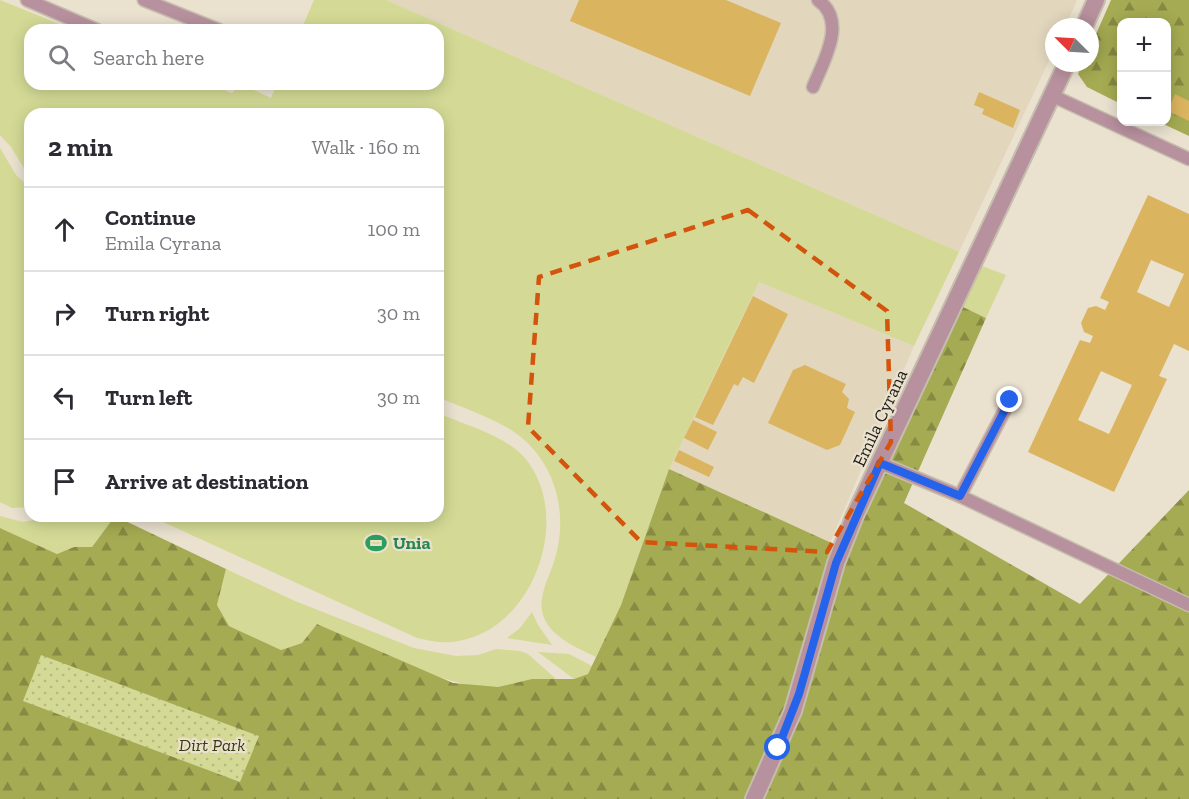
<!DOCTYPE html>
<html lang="en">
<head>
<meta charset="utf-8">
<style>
	body { margin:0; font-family:"Zilla Slab",serif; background:#f7f7f7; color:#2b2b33 }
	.controls { position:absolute; right:18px; top:18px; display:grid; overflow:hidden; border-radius:12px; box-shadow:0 3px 15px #0003 }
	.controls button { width:54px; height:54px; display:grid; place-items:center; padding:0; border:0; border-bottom:2px solid #e1e1e2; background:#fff; color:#2b2b33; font:30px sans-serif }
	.compass { position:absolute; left:1045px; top:18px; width:54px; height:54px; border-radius:50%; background:#fff; box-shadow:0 3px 15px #0003; rotate:294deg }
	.stop { position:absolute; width:18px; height:18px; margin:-14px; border:4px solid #2563eb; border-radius:50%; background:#fff }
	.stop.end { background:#2563eb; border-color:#fff; box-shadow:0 2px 6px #0008 }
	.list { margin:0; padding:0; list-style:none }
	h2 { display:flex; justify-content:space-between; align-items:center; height:78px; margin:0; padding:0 24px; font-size:26px }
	h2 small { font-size:20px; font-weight:400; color:#7c7c81 }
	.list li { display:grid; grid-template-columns:39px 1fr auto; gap:18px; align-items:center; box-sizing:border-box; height:84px; padding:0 24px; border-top:2px solid #e1e1e2 }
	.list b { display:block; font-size:22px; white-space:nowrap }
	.list p { margin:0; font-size:20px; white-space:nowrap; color:#7c7c81 }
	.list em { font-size:20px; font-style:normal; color:#7c7c81 }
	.icon { flex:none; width:33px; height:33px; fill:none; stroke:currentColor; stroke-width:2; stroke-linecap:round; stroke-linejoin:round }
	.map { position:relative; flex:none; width:1189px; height:799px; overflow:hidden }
	.search { position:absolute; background:#fff; box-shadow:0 3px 15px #0003; left:24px; top:24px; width:420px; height:66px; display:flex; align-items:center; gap:15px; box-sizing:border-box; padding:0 21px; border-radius:18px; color:#7c7c81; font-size:22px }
	.panel { position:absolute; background:#fff; box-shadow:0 3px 15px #0003; left:24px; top:108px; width:420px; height:414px; border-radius:18px }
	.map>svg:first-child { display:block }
	.built { fill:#e2d6bd }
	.grass { fill:#d4da95 }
	.forest { fill:url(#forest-firs) }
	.park { fill:url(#park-dots) }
	.building { fill:#dbb45f; fill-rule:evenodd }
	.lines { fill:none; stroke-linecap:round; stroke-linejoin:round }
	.service-casing { stroke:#c5bdad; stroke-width:15 }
	.minor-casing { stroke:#c5bdad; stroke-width:20 }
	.service { stroke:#b8919e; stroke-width:12 }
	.minor { stroke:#b8919e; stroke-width:16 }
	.route { stroke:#2563eb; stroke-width:8 }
	.marked { fill:none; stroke:#d4530d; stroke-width:4.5; stroke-dasharray:12 8; stroke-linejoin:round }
	.labels { text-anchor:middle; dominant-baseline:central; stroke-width:4.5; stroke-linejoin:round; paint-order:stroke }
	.street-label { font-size:18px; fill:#1e1b14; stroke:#eae1cf }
	.leisure-label { font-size:18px; font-weight:bold; fill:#27864d; stroke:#eae1cf; text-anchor:start }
	.park-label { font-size:18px; font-style:italic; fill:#393b15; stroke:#eae1cf }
</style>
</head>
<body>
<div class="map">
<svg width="1189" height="799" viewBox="0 0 1189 799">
	<defs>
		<pattern id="forest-firs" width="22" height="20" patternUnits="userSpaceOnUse" patternTransform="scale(1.5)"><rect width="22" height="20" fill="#a5ab52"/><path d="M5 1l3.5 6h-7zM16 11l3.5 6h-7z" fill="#868a43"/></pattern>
		<pattern id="park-dots" width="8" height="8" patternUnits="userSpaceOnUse" patternTransform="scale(1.5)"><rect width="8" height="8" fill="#d4da95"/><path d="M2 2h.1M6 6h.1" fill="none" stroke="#b6ba80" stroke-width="1.8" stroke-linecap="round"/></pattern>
	</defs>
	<rect width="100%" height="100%" fill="#eae1cf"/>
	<g class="built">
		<polygon points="386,0 1077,0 1065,27 1054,27 1054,50 959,252"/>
		<polygon points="759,282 914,346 830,543 669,469"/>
	</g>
	<g class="grass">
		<path d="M0 0 74 30H30V84H209L232 93 241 84 271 98 277 84H438V30H301L314 0H386L959 252 914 346 759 282 669 469 621 605 596 657C576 647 547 636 542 611 539 595 549 577 554 562 569 516 557 464 517 434 499 420 460 407 438 397V114H30V178L11 147 0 135Z"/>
		<polygon points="0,148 16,175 30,188 30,507 12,508 0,502"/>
		<polygon points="982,266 1006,275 986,318 963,307"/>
		<path d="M438 413C465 425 504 435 524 457 574 514 535 629 458 641 444 644 431 641 417 638L150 516H438Z"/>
		<polygon points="0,516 23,522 54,516 115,516 92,547 74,547 57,554 0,528"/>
		<path d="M226 569 295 601 414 648 456 656 478 655 496 649 520 651 528 654 556 679C535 679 517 685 497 687 445 690 366 645 317 624L302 643 281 650 229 626 217 605Z"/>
		<polygon points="532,612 538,625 552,645 507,638 520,628"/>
		<polygon points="538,652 569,654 592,666 588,674 574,679"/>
	</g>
	<g class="forest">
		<polygon points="1111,0 1189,0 1189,136 1159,122 1166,122 1166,22 1122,22 1121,104 1087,87 1078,74 1083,63 1090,63 1090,48"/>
		<polygon points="963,307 986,318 904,503 1080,604 1189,490 1189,799 0,799 0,528 57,554 74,547 92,547 115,516 226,569 217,605 229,626 281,650 302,643 317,624 453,683 498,687 532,679 574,679 588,674 621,605 669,469 849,551"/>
	</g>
	<polygon class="park" points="41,655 259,736 240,782 23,701"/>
	<g class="building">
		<polygon points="579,0 726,0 781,23 750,96 570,21"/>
		<polygon points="979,92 1020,110 1013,128 982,114 984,109 974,105"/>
		<polygon points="1175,94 1189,101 1189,121 1168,111"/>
		<path d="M1148 195 1189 214V351L1174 344 1159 376 1167 379 1114 492 1028 452 1080 340 1090 343 1093 336 1084 332 1081 323 1088 308 1096 306 1105 310 1109 302 1100 298ZM1151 260 1184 274 1169 307 1137 292ZM1101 371 1132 385 1109 434 1078 420Z"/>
		<polygon points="753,296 788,314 754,383 743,377 738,386 734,384 713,425 695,417"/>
		<polygon points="805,365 846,384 842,392 849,399 847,408 855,412 840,445 827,450 768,423 793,370"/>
		<polygon points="693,420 717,432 708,450 684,438"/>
		<polygon points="679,450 714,467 709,477 674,461"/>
	</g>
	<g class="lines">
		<defs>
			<g id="service">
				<polyline points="27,0 97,30"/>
				<polyline points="144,0 219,30"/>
				<path d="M813 87C823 62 848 21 818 0"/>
				<polyline points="1053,96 1189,159"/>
				<polyline points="880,463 960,496 1189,605"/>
				<polyline points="960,496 1010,400"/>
			</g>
			<g id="minor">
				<polyline points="1084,27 1096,0"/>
				<polyline points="754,799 793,711 836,563 855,515 1067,63"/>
			</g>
		</defs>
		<use href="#service" class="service-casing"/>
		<use href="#minor" class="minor-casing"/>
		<use href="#service" class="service"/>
		<use href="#minor" class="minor"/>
	</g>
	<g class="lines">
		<polyline class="route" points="778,748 799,694 836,563 880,463 960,496 1010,400"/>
	</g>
	<path class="marked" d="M748 210 887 311 891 442 827 552 641 542 528 427 539 277Z"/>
	<defs>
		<symbol id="stadium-bare" viewBox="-9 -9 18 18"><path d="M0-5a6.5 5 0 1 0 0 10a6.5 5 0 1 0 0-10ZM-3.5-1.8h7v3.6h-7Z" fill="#2e9e5b" stroke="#eae1cf" stroke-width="2.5" paint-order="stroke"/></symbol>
	</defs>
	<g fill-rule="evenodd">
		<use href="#stadium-bare" x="361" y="528" width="30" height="30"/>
	</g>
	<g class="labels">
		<g class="street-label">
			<text transform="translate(880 418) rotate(-65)">Emila Cyrana</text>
		</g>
		<g class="leisure-label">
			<text x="393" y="543">Unia</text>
		</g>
		<g class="park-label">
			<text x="212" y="745">Dirt Park</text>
		</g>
	</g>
</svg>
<div class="controls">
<button>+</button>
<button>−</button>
</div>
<svg class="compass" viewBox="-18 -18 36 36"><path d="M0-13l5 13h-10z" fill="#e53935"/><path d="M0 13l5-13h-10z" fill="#7c7c81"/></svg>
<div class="stop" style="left:778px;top:748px"></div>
<div class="stop end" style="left:1010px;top:400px"></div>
<div class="search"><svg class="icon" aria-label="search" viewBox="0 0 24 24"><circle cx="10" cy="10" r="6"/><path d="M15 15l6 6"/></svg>Search here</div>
<section class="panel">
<h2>2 min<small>Walk · 160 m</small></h2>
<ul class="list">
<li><svg class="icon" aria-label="ahead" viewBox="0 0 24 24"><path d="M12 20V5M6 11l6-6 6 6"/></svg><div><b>Continue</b><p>Emila Cyrana</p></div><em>100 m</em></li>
<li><svg class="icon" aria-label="right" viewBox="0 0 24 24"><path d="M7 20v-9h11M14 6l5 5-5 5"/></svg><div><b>Turn right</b></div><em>30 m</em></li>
<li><svg class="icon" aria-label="left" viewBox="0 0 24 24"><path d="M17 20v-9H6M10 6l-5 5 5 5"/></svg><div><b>Turn left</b></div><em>30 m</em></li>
<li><svg class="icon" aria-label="arrive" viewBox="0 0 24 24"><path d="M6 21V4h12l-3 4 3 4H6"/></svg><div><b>Arrive at destination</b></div></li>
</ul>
</section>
</div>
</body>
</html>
